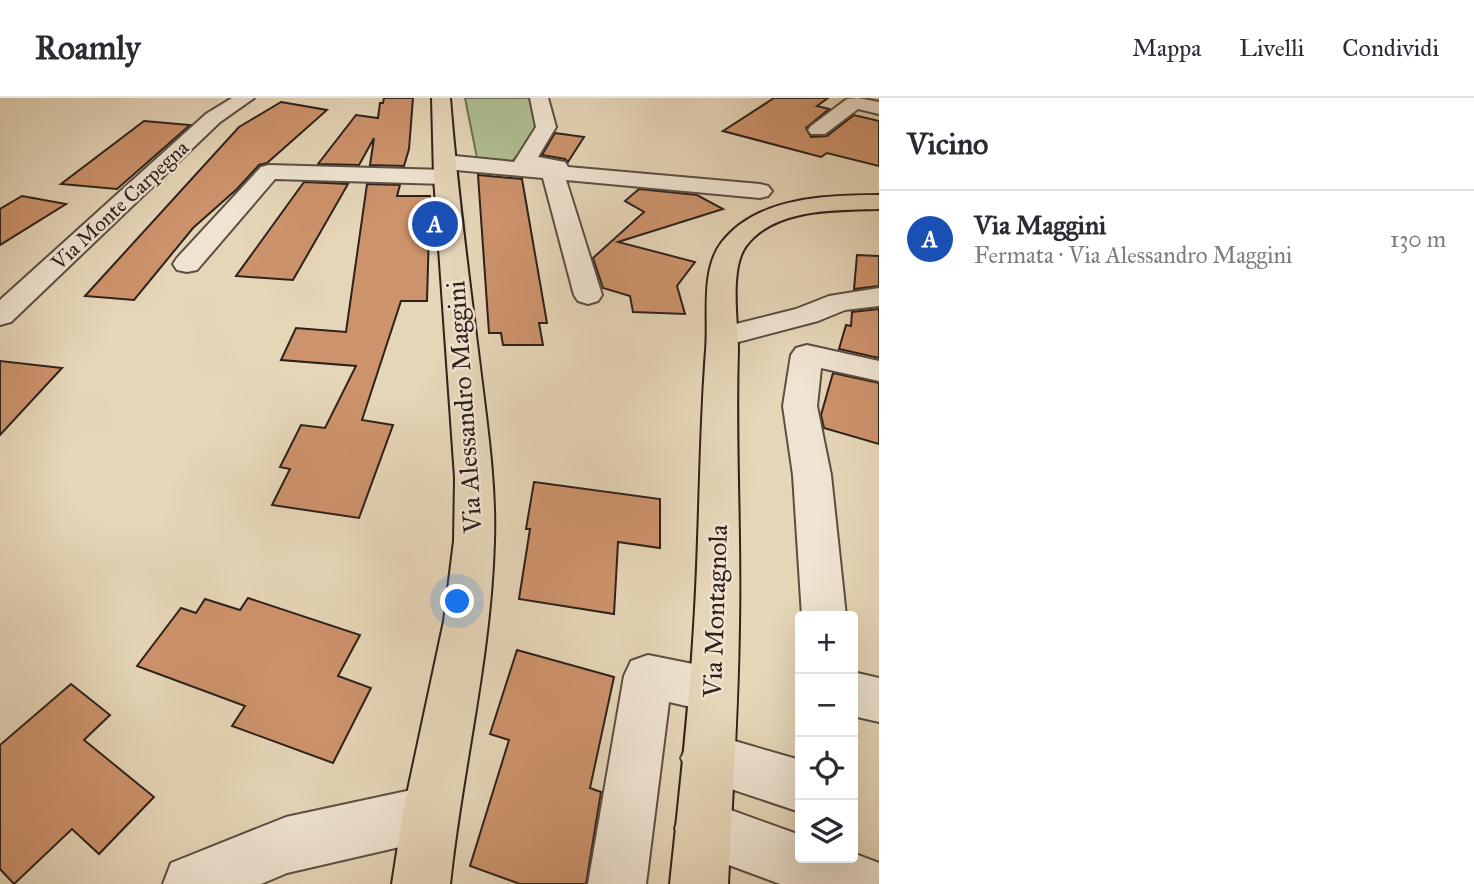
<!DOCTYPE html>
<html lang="it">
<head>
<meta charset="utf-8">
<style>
	body { margin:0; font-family:"IM FELL Great Primer",serif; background:#f7f7f7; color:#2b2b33 }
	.controls { position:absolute; right:21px; bottom:21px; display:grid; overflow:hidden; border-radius:7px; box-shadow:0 7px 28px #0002 }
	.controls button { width:63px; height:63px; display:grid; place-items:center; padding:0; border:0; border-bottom:2px solid #e1e1e2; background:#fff; color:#2b2b33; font:35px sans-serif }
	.you { position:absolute; left:458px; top:504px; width:24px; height:24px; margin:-18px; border:5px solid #fff; border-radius:50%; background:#1a73e8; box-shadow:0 0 0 10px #1a73e833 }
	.badge { display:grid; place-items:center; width:46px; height:46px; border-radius:50%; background:#db2777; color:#fff; font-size:23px; font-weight:700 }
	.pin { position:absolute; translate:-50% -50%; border:4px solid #fff; box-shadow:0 2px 7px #0006 }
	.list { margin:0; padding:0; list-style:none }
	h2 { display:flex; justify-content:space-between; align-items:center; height:91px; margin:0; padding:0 28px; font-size:30px }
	h2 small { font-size:23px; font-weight:400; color:#7c7c81 }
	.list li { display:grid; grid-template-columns:46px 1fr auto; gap:21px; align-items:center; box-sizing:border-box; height:98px; padding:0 28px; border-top:2px solid #e1e1e2 }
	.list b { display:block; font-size:26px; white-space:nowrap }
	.list p { margin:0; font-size:23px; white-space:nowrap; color:#7c7c81 }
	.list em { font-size:23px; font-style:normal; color:#7c7c81 }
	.icon { flex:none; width:38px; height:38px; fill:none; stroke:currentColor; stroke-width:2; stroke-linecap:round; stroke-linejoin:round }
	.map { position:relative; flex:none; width:879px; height:786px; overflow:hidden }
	header { display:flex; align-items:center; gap:42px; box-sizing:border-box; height:98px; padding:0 35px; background:#fff; border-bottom:2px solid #e1e1e2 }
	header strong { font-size:33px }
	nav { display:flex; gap:38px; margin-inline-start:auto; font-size:24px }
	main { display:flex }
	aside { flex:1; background:#fff }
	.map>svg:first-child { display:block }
	.green { fill:#afbf93; stroke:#6e7057; stroke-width:2 }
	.building { fill:#cd936c; stroke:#2d211b; stroke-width:2 }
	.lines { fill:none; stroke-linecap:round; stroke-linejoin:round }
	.minor-casing { stroke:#5b4e42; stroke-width:4 }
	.major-casing { stroke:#2d211b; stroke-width:4 }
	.minor { fill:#efe4d1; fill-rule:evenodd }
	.major { fill:#e6d6b8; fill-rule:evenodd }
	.labels { text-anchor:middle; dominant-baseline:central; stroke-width:5; stroke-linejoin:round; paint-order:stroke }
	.far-street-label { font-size:21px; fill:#2d211b; stroke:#efe4d1 }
	.street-label { font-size:26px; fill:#2d211b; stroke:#efe4d1 }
</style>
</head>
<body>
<header>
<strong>Roamly</strong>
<nav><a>Mappa</a><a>Livelli</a><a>Condividi</a></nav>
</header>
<main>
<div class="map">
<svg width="879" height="786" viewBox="0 0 879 786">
	<rect width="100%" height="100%" fill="#e6d6b8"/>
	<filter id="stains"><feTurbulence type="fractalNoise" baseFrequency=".00286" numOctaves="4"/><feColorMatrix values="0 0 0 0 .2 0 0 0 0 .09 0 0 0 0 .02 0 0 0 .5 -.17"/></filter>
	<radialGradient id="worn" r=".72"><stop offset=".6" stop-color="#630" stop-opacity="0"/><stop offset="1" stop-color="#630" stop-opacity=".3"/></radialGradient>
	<polygon class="green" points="465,0 530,0 539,33 508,68 478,65"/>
	<g class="building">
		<polygon points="384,0 413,0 409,51 404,68 370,67 374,40 359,67 318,66 356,17 378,20 380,5 383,5"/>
		<polygon points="774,0 828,0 817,8 829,11 806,30 811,39 827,38 854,17 879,23 879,68 827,55 821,59 723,33"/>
		<polygon points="281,4 327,12 267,65 259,67 237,91 193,130 134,202 85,198 239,29"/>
		<polygon points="144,23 190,27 117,91 61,86"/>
		<polygon points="555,35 584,39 568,64 565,61 542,57"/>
		<polygon points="478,77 522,81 547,225 539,225 543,247 503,247 501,235 489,235"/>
		<polygon points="304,84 348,86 293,182 236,178"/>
		<polygon points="367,86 400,87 397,98 430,98 427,203 401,203 362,322 393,327 359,420 272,407 290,371 280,369 301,327 325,330 356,268 281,262 296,230 346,234"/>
		<polygon points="639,91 697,97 723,111 618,144 695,164 677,188 685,216 633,214 630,198 603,190 593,160 644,114 625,103"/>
		<polygon points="22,98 66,106 0,147 0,111"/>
		<polygon points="857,157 879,158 879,188 854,191"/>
		<polygon points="879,211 879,260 839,251 846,227 851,228 852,214"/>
		<polygon points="0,263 62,270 0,337"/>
		<polygon points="833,275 879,285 879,346 824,330 821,317"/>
		<polygon points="534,384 660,401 660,450 618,444 614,516 519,501 530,431 526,431"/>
		<polygon points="248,500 360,537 338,578 371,590 333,665 232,628 245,608 137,568 181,510 196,515 205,501 240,512"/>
		<polygon points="517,552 614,579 590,690 601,694 586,786 520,786 470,768 509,642 490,636"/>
		<polygon points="71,586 110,617 84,642 154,699 99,756 72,731 14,786 0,771 0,647"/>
	</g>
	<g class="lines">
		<defs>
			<g id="minor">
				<polygon points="232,0 254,0 220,24 11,224 0,227 0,202 206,16"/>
				<polygon points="530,0 548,0 556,29 538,59 565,64 568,69 760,86 768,88 772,93 768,98 760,100 566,82 602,197 598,203 588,206 578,203 574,197 543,80 445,71 437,69 434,64 437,59 445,57 514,64 536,29"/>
				<polygon points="858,0 879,4 879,16 858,11 825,36 811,36 808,32 811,28 847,1"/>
				<polygon points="269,67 445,72 453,74 456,79 453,84 445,86 275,81 197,172 187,174 177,172 173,166 177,160 261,69"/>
				<polygon points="879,190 879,208 845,212 818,223 723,248 712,246 708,239 712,232 796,211 829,198"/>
				<polygon points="807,247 879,263 879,283 821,270 817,308 831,377 846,518 802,518 793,377 783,308 791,257 796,250"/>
				<polygon points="648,557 713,570 730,577 737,592 730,607 713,614 669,604 646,786 588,786 624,578 631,563"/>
				<polygon points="853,574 879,580 879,624 853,618"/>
				<polygon points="707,635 800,662 800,714 689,677 681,660 689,643"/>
				<polygon points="430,688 449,696 457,715 449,734 430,742 287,775 261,786 163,786 171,765 286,719"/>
				<polygon points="703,702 800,737 800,760 853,760 853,755 879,765 879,786 780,786 683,750 675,730 683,710"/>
			</g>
			<g id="major">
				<path d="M432 0H450C457 90 469 180 480 269 487 327 496 385 494 444 491 559 462 672 450 786H392L403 715 444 523 454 443 455 380 434 79Z"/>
				<path d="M879 97V111C837 112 774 110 746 148 729 171 738 225 738 252 735 344 741 436 739 527 738 614 732 700 728 786H670C679 700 689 614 694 528 700 436 699 344 706 252 709 219 700 172 722 144 757 99 827 97 879 97Z"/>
			</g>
		</defs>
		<use href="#minor" class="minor-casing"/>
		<use href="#major" class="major-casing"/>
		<use href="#minor" class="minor"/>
		<use href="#major" class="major"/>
	</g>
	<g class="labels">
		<g class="far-street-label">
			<text transform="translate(120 107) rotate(-43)">Via Monte Carpegna</text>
		</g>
		<g class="street-label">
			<text transform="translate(464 309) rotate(-94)">Via Alessandro Maggini</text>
			<text transform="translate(715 513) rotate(-88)">Via Montagnola</text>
		</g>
	</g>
	<rect width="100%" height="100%" filter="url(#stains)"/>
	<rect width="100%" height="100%" fill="url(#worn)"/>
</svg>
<div class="controls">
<button>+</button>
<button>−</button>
<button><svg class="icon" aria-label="locate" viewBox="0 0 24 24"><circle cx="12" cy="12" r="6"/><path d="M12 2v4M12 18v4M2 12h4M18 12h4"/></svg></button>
<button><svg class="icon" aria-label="layers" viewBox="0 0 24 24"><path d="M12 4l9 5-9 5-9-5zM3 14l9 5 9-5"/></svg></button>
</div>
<div class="you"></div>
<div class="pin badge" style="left:435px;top:126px;background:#1a4fb4">A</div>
</div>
<aside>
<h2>Vicino<small></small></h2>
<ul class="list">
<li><span class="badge" style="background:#1a4fb4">A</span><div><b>Via Maggini</b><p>Fermata · Via Alessandro Maggini</p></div><em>130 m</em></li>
</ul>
</aside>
</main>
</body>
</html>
